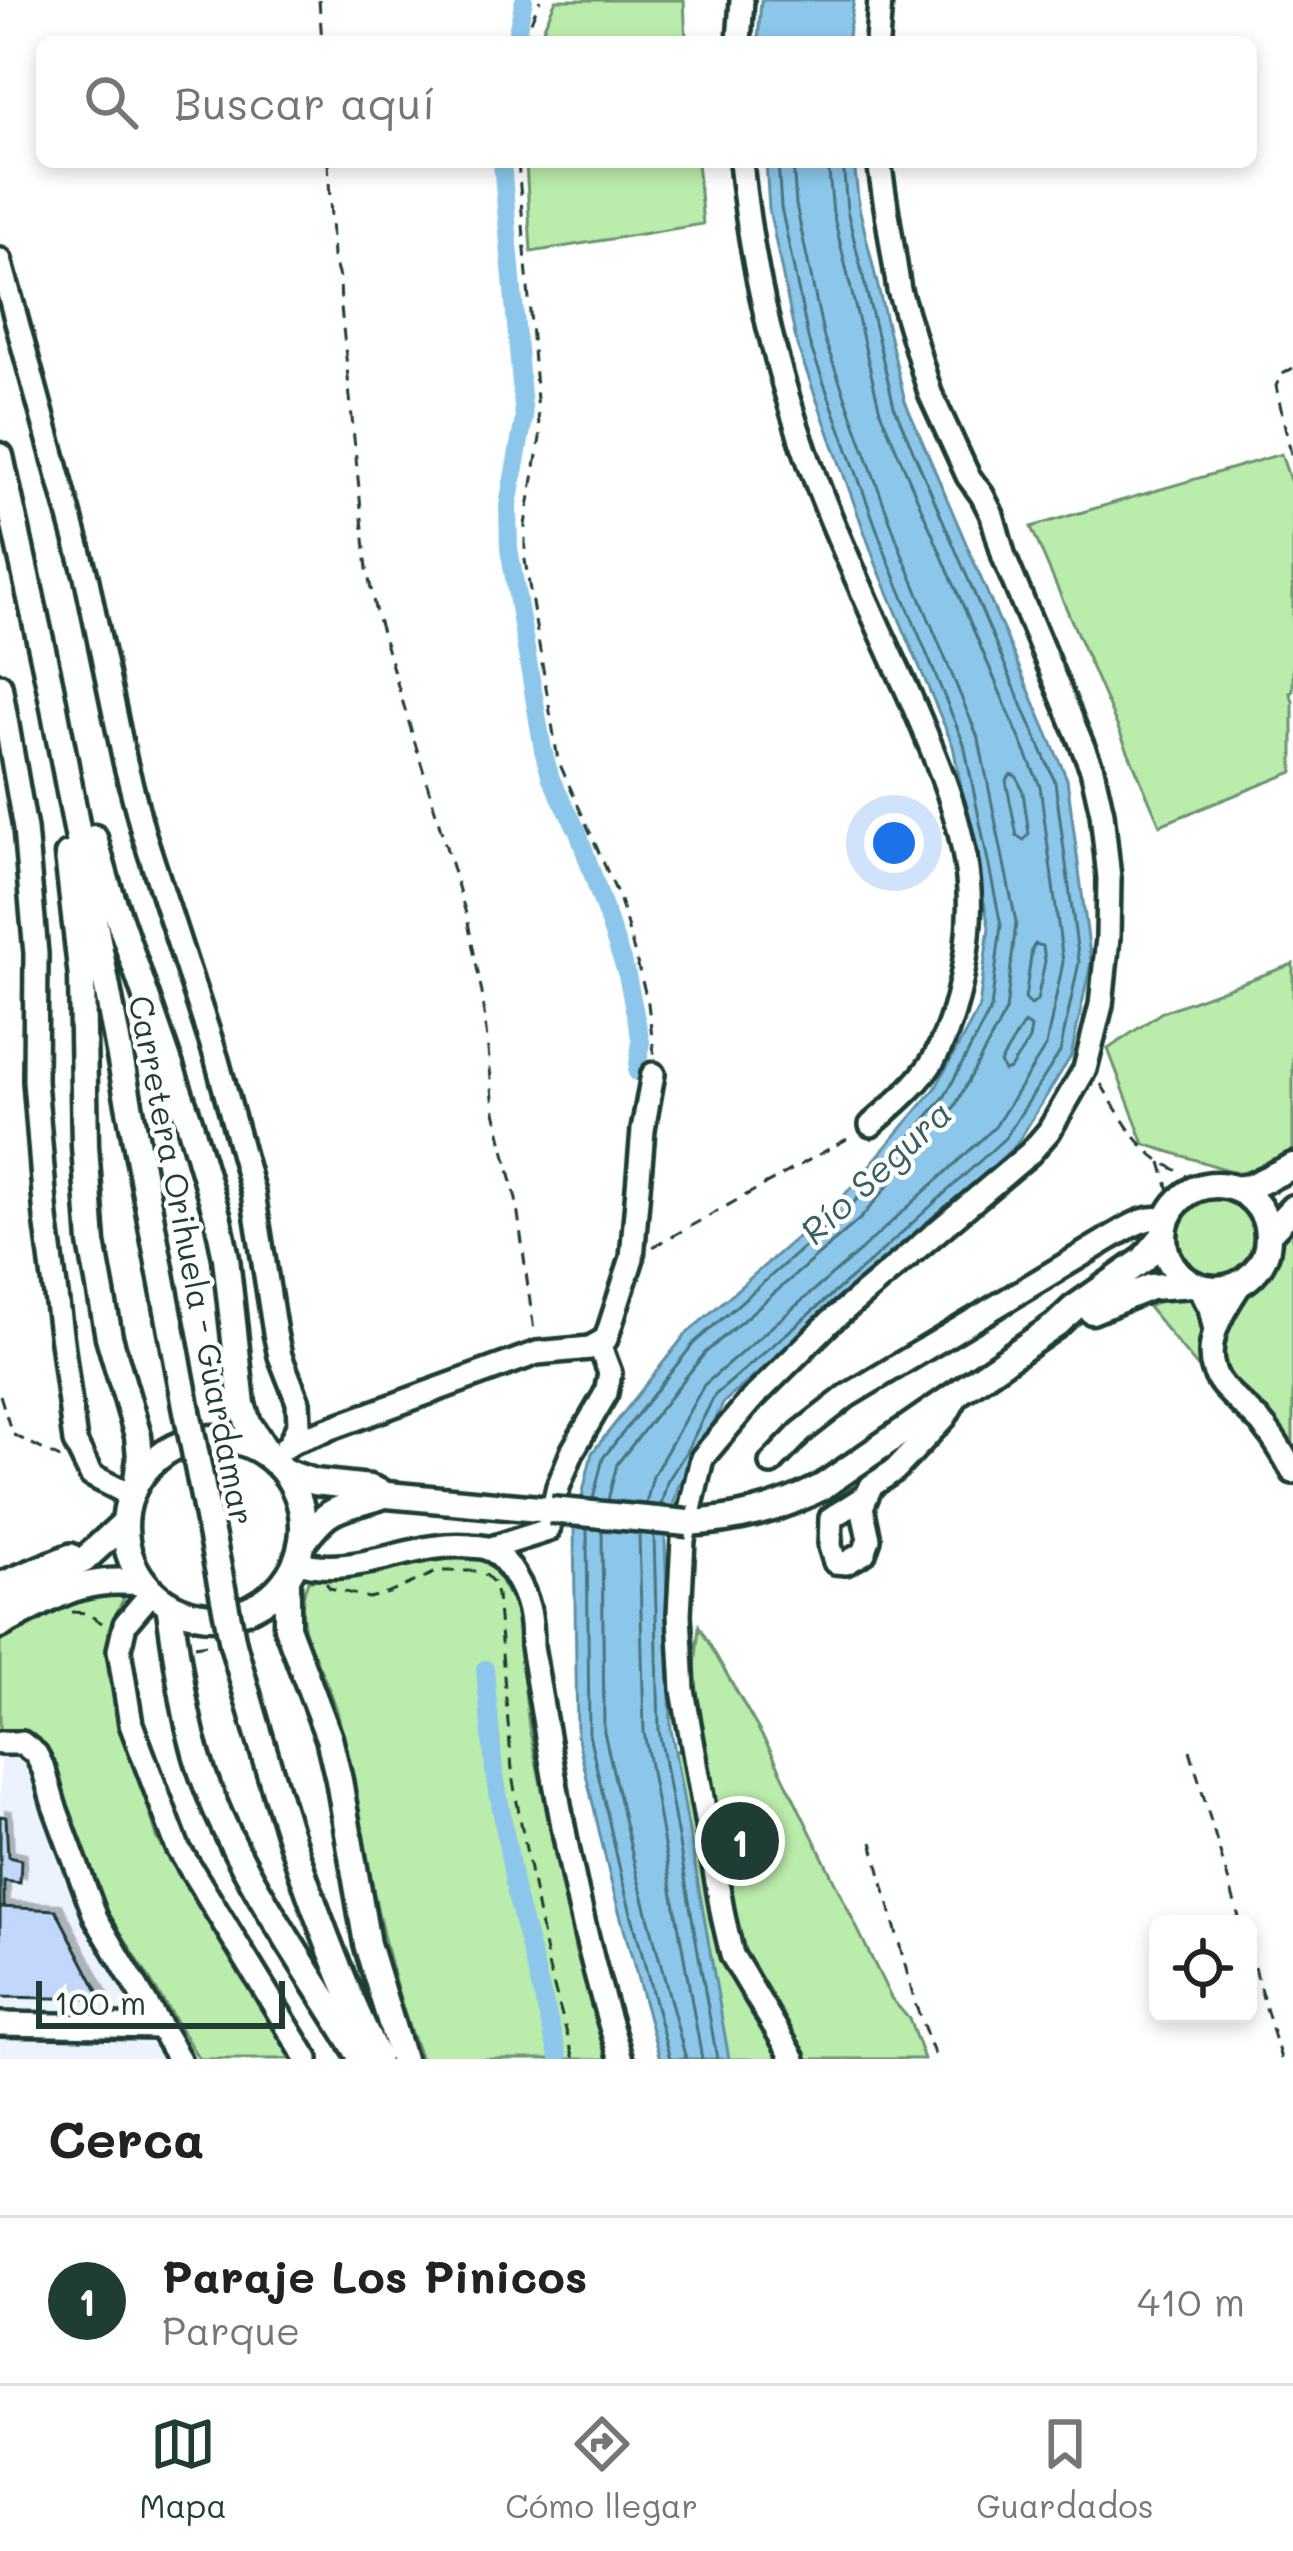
<!DOCTYPE html>
<html lang="es">
<head>
<meta charset="utf-8">
<style>
	body { margin:0; font-family:Mali,sans-serif; background:#f2f2f2; color:#222 }
	.controls { position:absolute; right:36px; bottom:36px; display:grid; overflow:hidden; border-radius:18px; box-shadow:0 6px 18px #0003 }
	.controls button { width:108px; height:108px; display:grid; place-items:center; padding:0; border:0; border-bottom:3px solid #e0e0e0; background:#fff; color:#222; font:60px sans-serif }
	.scale { position:absolute; left:36px; bottom:30px; width:249px; box-sizing:border-box; padding-left:12px; border:6px solid #1f3d34; border-top:0; font-size:33px; line-height:42px; white-space:nowrap; color:#1f3d34; -webkit-text-stroke:9px #fff; paint-order:stroke }
	.you { position:absolute; left:894px; top:843px; width:42px; height:42px; margin:-30px; border:9px solid #fff; border-radius:50%; background:#1a73e8; box-shadow:0 0 0 18px #1a73e833 }
	.badge { display:grid; place-items:center; width:78px; height:78px; border-radius:50%; background:#1f3d34; color:#fff; font-size:39px; font-weight:700 }
	.pin { position:absolute; translate:-50% -50%; border:6px solid #fff; box-shadow:0 3px 12px #0006 }
	.list { margin:0; padding:0; list-style:none }
	h2 { display:flex; justify-content:space-between; align-items:center; height:156px; margin:0; padding:0 48px; font-size:51px }
	h2 small { font-size:39px; font-weight:400; color:#767676 }
	.list li { display:grid; grid-template-columns:78px 1fr auto; gap:36px; align-items:center; box-sizing:border-box; height:168px; padding:0 48px; border-top:3px solid #e0e0e0 }
	.list b { display:block; font-size:45px; white-space:nowrap }
	.list p { margin:0; font-size:39px; white-space:nowrap; color:#767676 }
	.list em { font-size:39px; font-style:normal; color:#767676 }
	.icon { flex:none; width:66px; height:66px; fill:none; stroke:currentColor; stroke-width:2; stroke-linecap:round; stroke-linejoin:round }
	.map { position:relative; flex:none; width:1293px; height:2059px; overflow:hidden }
	.search { position:absolute; background:#fff; box-shadow:0 6px 18px #0003; left:36px; right:36px; top:36px; height:132px; display:flex; align-items:center; gap:30px; box-sizing:border-box; padding:0 42px; border-radius:18px; color:#767676; font-size:45px }
	.sheet { height:324px; background:#fff }
	nav { display:flex; justify-content:space-around; align-items:center; box-sizing:border-box; height:168px; border-top:3px solid #e0e0e0; background:#fff; font-size:33px; color:#767676 }
	nav a { display:grid; justify-items:center; gap:6px }
	nav .on { color:#1f3d34 }
	.map>svg:first-child { display:block }
	.built { fill:#edf3fe }
	.green { fill:#baecab; stroke:#6c9470; stroke-width:3 }
	.water { fill:#8cc7eb; stroke:#6090a2; stroke-width:3 }
	.lines { fill:none; stroke-linecap:round; stroke-linejoin:round }
	.shore { stroke:#4b747d; stroke-width:3 }
	.canal { stroke:#8cc7eb; stroke-width:18 }
	.building { fill:#c3d6fb; stroke:#1f3d34; stroke-width:3; filter:url(#shadow) }
	.minor-casing { stroke:#1f3d34; stroke-width:30 }
	.major-casing { stroke:#1f3d34; stroke-width:33 }
	.path { stroke:#1f3d34; stroke-width:3; stroke-dasharray:12 9; stroke-linecap:butt }
	.minor { stroke:#fff; stroke-width:21 }
	.major { stroke:#fff; stroke-width:24 }
	.major-bridge-casing { stroke:#1f3d34; stroke-width:33; stroke-linecap:butt }
	.major-bridge { stroke:#fff; stroke-width:24 }
	.labels { text-anchor:middle; dominant-baseline:central; stroke-width:9; stroke-linejoin:round; paint-order:stroke }
	.street-label { font-size:33px; fill:#1f3d34; stroke:#fff }
	.water-label { font-size:36px; font-style:italic; fill:#3a6062; stroke:#fff }
</style>
</head>
<body>
<div class="map">
<svg width="1293" height="2059" viewBox="0 0 1293 2059">
	<defs>
		<filter id="shadow"><feDropShadow dx="5.5" dy="-5.5" stdDeviation="0" flood-color="#0004"/></filter>
	</defs>
	<rect width="100%" height="100%" fill="#fff"/>
	<filter id="ink" filterUnits="userSpaceOnUse"><feTurbulence type="fractalNoise" baseFrequency=".00833" numOctaves="2"/><feDisplacementMap in="SourceGraphic" scale="24" xChannelSelector="R" yChannelSelector="G"/><feConvolveMatrix kernelMatrix="1 2 1 2 8 2 1 2 1" color-interpolation-filters="sRGB"/></filter>
	<g filter="url(#ink)">
		<polygon class="built" points="115,1587 128,1598 111,1633 112,1679 158,1840 295,2059 0,2059 0,1633"/>
		<g class="green">
			<polygon points="556,0 684,0 686,42 541,42 543,29"/>
			<polygon points="526,162 697,162 703,224 531,252"/>
			<polygon points="1281,454 1293,489 1293,691 1290,693 1293,701 1293,772 1160,825 1031,527"/>
			<polygon points="1293,964 1293,1151 1241,1174 1144,1144 1108,1049 1162,1012"/>
			<path d="M1210 1196C1243 1201 1261 1215 1254 1250L1293 1230V1461C1236 1419 1192 1360 1148 1307L1204 1277C1164 1255 1164 1210 1210 1196Z"/>
			<path d="M439 1557 489 1560 516 1608 529 1727 576 1953 613 2059H421C387 1975 372 1881 353 1792 348 1766 344 1738 337 1711 325 1668 288 1627 308 1581L368 1568Z"/>
			<polygon points="114,1590 124,1598 109,1628 109,1678 158,1840 294,2059 199,2059 99,1897 62,1796 51,1756 34,1738 20,1734 0,1734 0,1636 87,1594"/>
			<polygon points="699,1626 772,1753 891,1998 909,2019 924,2059 718,2059 659,1754 687,1749"/>
		</g>
		<g class="water">
			<polygon points="761,0 854,0 847,42 758,42"/>
			<polygon points="766,162 854,162 859,207 905,401 1067,779 1091,962 1071,1056 1016,1145 879,1270 724,1402 696,1458 678,1487 665,1538 671,1729 729,2059 660,2059 611,1882 577,1735 574,1531 592,1453 685,1335 842,1198 935,1089 979,1008 989,927 953,746 876,564 797,345 769,209"/>
		</g>
		<g class="lines">
			<g class="shore">
				<polygon points="1011,774 1017,777 1023,792 1029,834 1024,840 1017,836 1006,781"/>
				<polygon points="1035,944 1043,946 1045,961 1037,1001 1031,1005 1025,999 1032,949"/>
				<polygon points="1024,1023 1031,1027 1029,1040 1010,1069 1004,1071 1000,1063"/>
				<polyline points="593,1499 603,1458 694,1343 851,1206 945,1096 991,1009 1001,925 964,744 888,560 809,342 781,207 778,162"/>
				<polyline points="608,1500 617,1464 705,1353 861,1218 955,1106 1006,1011 1016,922 979,740 902,554 824,338 796,205 793,162"/>
				<polyline points="646,1504 653,1476 704,1385 861,1250 995,1127 1046,1046 1063,962 1040,786 880,411 833,213 828,162"/>
				<polyline points="661,1505 667,1482 686,1452 715,1395 871,1261 1006,1137 1060,1052 1079,962 1055,782 894,406 847,210 843,162"/>
				<polyline points="587,1529 589,1734 622,1879 670,2059"/>
				<polyline points="602,1530 604,1732 637,1875 686,2059"/>
				<polyline points="639,1533 644,1732 702,2059"/>
				<polyline points="654,1535 659,1730 717,2059"/>
			</g>
			<g class="canal">
				<polyline points="515,42 524,0"/>
				<polyline points="502,162 524,419 508,505 509,548 543,750 551,779 578,832 627,975 641,1042 637,1072"/>
				<polyline points="485,1669 494,1770 517,1899 559,2059"/>
			</g>
		</g>
		<g class="building">
			<polygon points="0,1816 6,1817 8,1857 21,1860 20,1883 4,1881 4,1908 0,1907"/>
			<polygon points="0,1907 56,1910 102,1999 0,1997"/>
		</g>
		<g class="lines">
			<defs>
				<g id="minor">
					<polyline points="739,42 742,0"/>
					<polyline points="877,42 880,0"/>
					<path d="M741 162C752 272 777 378 816 481 844 555 879 627 911 699 937 760 965 824 969 891 971 928 966 963 957 999 952 1018 944 1041 934 1059 919 1084 893 1105 871 1125"/>
					<polyline points="0,260 86,576 125,762 143,832 217,1060 253,1193 275,1333 280,1356 298,1402 299,1424 290,1443"/>
					<polyline points="0,685 25,829 36,954 35,1081 46,1218 75,1442 91,1475 130,1495"/>
					<path d="M1242 1282C1222 1311 1196 1352 1222 1385 1234 1399 1250 1411 1262 1424 1275 1439 1284 1455 1293 1472"/>
					<polyline points="1199,1287 1210,1308 1215,1330"/>
					<polyline points="286,1447 290,1443 537,1353 590,1348 606,1339 632,1258 643,1130 653,1074"/>
					<path d="M771 1463 801 1432 847 1396 1110 1238C1128 1228 1146 1214 1166 1220"/>
					<polyline points="867,1495 831,1518 830,1546 835,1562 846,1563 864,1553 869,1539 862,1507 871,1486 895,1470 945,1417 958,1394"/>
					<polyline points="488,1549 548,1530 558,1487 573,1450 606,1393 610,1373 599,1344"/>
					<path d="M296 1561C350 1581 414 1540 470 1546 476 1547 483 1546 489 1549 499 1553 509 1566 514 1575 529 1599 532 1618 532 1646 555 1787 577 1923 621 2059"/>
					<polyline points="0,1584 71,1555"/>
					<polyline points="152,1592 125,1624 119,1650 131,1724 178,1848 307,2059"/>
					<polyline points="0,1743 22,1743 36,1754 44,1770 54,1805 96,1918 179,2059"/>
					<polyline points="0,2024 160,2027"/>
					<polyline points="794,2059 732,1955 723,1916 683,1690 679,1614 683,1540 702,1458 750,1401 830,1322 1030,1153 1049,1131 1085,1069 1101,1005 1108,938 1109,878 1102,813 1092,769 1004,557 992,515 982,495 968,476 930,393 899,290 879,162"/>
				</g>
				<g id="major">
					<polyline points="0,456 50,686 187,1411"/>
					<polyline points="94,838 107,884 189,1121 218,1219 226,1258 242,1404 248,1423 269,1456"/>
					<polyline points="68,855 82,978 85,1146 92,1243 109,1337 138,1436 140,1458 137,1480"/>
					<circle cx="1216" cy="1237" r="52"/>
					<polyline points="1235,1189 1250,1187 1293,1166"/>
					<polyline points="1268,1234 1293,1208"/>
					<polyline points="1092,1311 1151,1287 1193,1284"/>
					<circle cx="214" cy="1527" r="89"/>
					<polyline points="285,1472 314,1482 370,1488 387,1495 550,1510"/>
					<path d="M688 1523C737 1520 778 1510 822 1487L1056 1325 1074 1308 1143 1260 1164 1235"/>
					<path d="M301 1545C330 1505 336 1510 379 1497"/>
					<polyline points="287,1578 287,1627 329,1738 339,1780 367,1944 402,2059"/>
					<polyline points="0,1600 84,1560 124,1523"/>
					<path d="M169 1604C179 1668 185 1733 210 1794 248 1888 310 1972 362 2059"/>
					<path d="M0 1625C55 1597 80 1575 144 1583"/>
					<path d="M233 1644C272 1785 314 1925 377 2057"/>
				</g>
			</defs>
			<use href="#minor" class="minor-casing"/>
			<use href="#major" class="major-casing"/>
			<g class="path">
				<polyline points="319,0 322,42"/>
				<polyline points="527,42 529,26 540,0"/>
				<polyline points="328,162 333,257 340,281 341,307 367,569 375,609 467,917 482,993 494,1107 516,1199 534,1331"/>
				<polyline points="518,162 540,438 525,525 525,560 558,760 620,900 648,1003 654,1054"/>
				<polyline points="1293,368 1281,375 1276,386 1293,463"/>
				<path d="M1101 1084C1117 1110 1134 1144 1161 1161 1175 1170 1190 1177 1203 1187"/>
				<polyline points="1161,1162 1173,1205"/>
				<polyline points="653,1247 854,1135"/>
				<polyline points="0,1395 12,1434 60,1458"/>
				<polyline points="326,1583 330,1588 369,1598 389,1593 439,1571 475,1571 486,1575 493,1582 497,1595 513,1781 549,1969 574,2059"/>
				<polyline points="72,1612 86,1613 107,1626"/>
				<polyline points="194,1646 214,1643"/>
				<polyline points="1190,1750 1241,1924"/>
				<polyline points="872,1842 916,2006 936,2059"/>
				<polyline points="1248,1947 1281,2059"/>
			</g>
			<use href="#minor" class="minor"/>
			<use href="#major" class="major"/>
			<defs>
				<g id="major-bridge">
					<polyline points="187,1411 233,1644"/>
					<polyline points="550,1510 688,1523"/>
				</g>
			</defs>
			<use href="#major-bridge" class="major-bridge-casing"/>
			<use href="#major-bridge" class="major-bridge"/>
		</g>
	</g>
	<g class="labels">
		<g class="street-label">
			<text transform="translate(193 1260) rotate(79)">Carretera Orihuela - Guardamar</text>
		</g>
		<g class="water-label">
			<text transform="translate(875 1171) rotate(-43)">Río Segura</text>
		</g>
	</g>
</svg>
<div class="controls">
<button><svg class="icon" aria-label="locate" viewBox="0 0 24 24"><circle cx="12" cy="12" r="6"/><path d="M12 2v4M12 18v4M2 12h4M18 12h4"/></svg></button>
</div>
<div class="scale">100 m</div>
<div class="you"></div>
<div class="pin badge" style="left:740px;top:1841px">1</div>
<div class="search"><svg class="icon" aria-label="search" viewBox="0 0 24 24"><circle cx="10" cy="10" r="6"/><path d="M15 15l6 6"/></svg>Buscar aquí</div>
</div>
<section class="sheet">
<h2>Cerca<small></small></h2>
<ul class="list">
<li><span class="badge">1</span><div><b>Paraje Los Pinicos</b><p>Parque</p></div><em>410 m</em></li>
</ul>
</section>
<nav>
<a class="on"><svg class="icon" aria-label="map" viewBox="0 0 24 24"><path d="M3 6l6-2 6 2 6-2v14l-6 2-6-2-6 2zM9 4v14M15 6v14"/></svg>Mapa</a>
<a><svg class="icon" aria-label="directions" viewBox="0 0 24 24"><path d="M12 3l9 9-9 9-9-9zM9 14v-3h6M13 9l2 2-2 2"/></svg>Cómo llegar</a>
<a><svg class="icon" aria-label="saved" viewBox="0 0 24 24"><path d="M7 4h10v16l-5-4-5 4z"/></svg>Guardados</a>
</nav>
</body>
</html>
